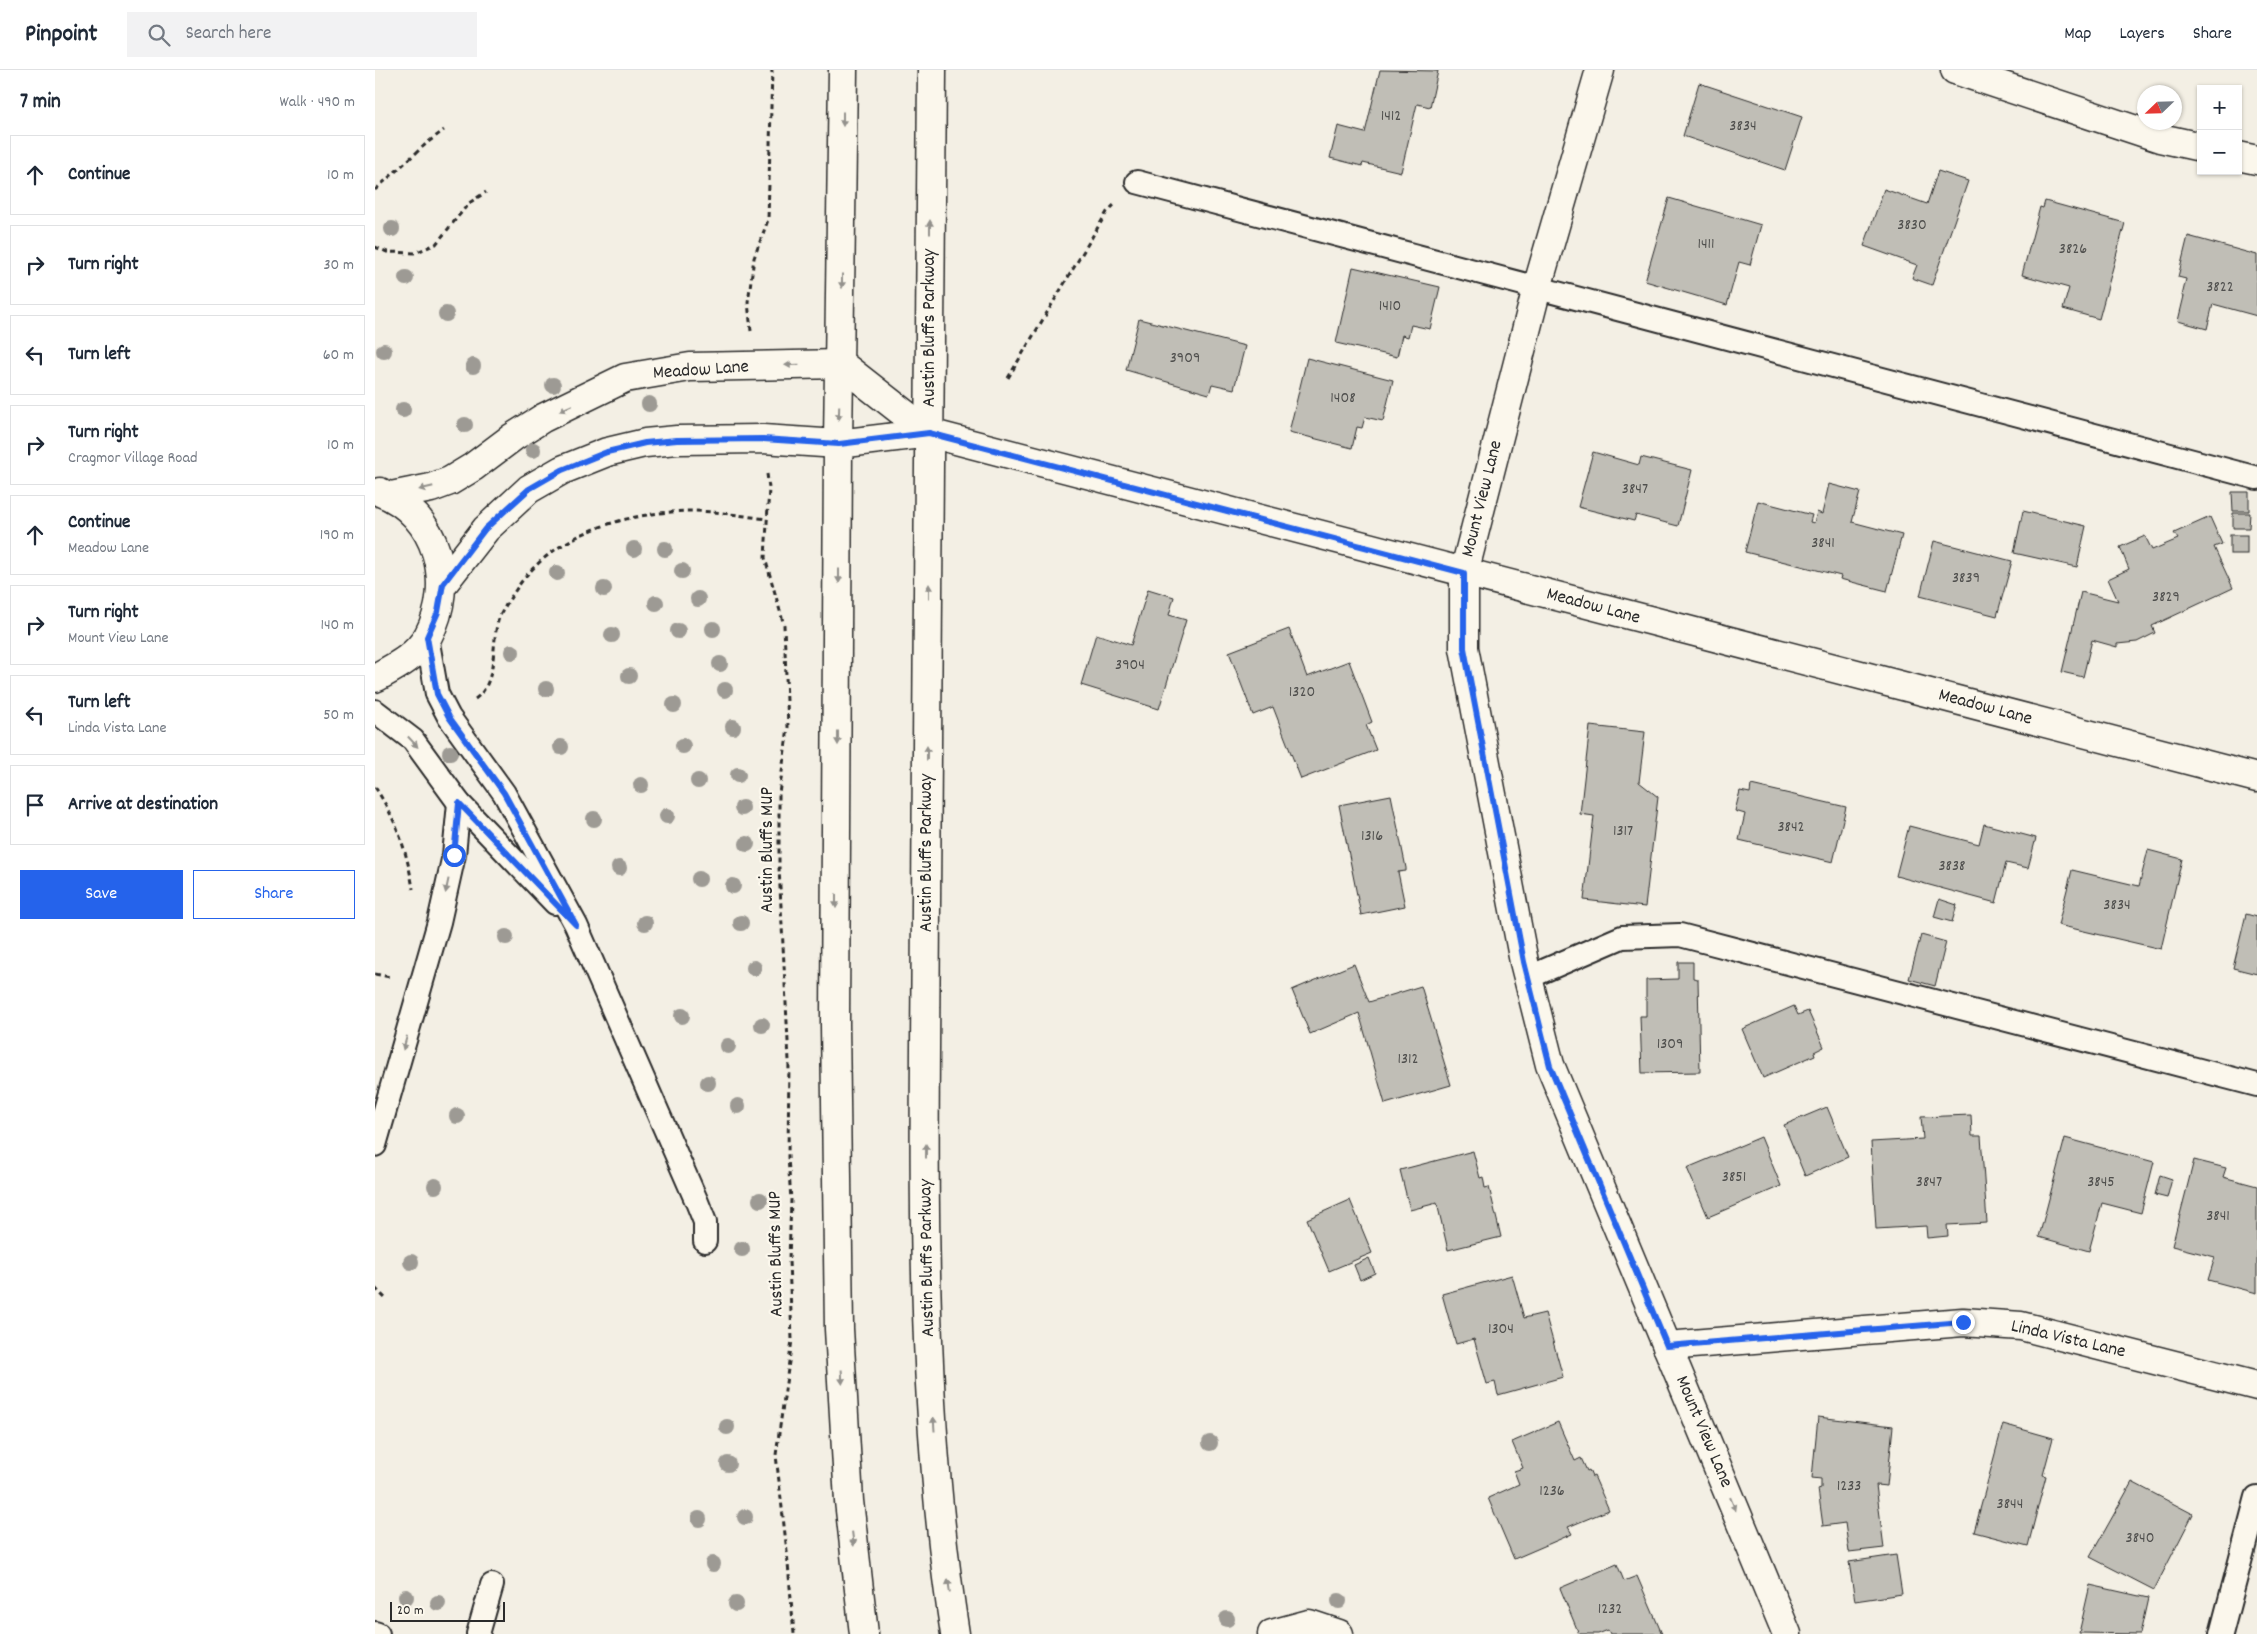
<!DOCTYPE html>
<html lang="en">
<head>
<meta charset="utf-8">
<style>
	body { margin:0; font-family:Dekko,sans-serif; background:#f2f2f3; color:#1f2937 }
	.controls { position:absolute; right:15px; top:15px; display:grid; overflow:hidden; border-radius:0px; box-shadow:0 1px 4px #0004 }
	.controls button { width:45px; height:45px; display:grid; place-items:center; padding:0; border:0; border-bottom:1px solid #e0e1e3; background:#fff; color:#1f2937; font:25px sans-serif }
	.compass { position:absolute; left:1762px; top:15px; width:45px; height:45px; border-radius:50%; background:#fff; box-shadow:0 1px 4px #0004; rotate:247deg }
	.scale { position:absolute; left:15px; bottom:12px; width:115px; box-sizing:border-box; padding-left:5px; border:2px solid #2b2b2b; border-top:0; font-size:14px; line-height:18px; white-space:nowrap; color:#2b2b2b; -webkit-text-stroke:4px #fbf7ec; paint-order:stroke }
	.stop { position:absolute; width:15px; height:15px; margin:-11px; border:4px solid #2563eb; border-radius:50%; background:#fff }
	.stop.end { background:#2563eb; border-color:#fff; box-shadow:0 1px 5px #0008 }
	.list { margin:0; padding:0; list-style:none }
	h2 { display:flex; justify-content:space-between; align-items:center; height:65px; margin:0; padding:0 20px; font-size:21px }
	h2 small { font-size:16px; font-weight:400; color:#747a83 }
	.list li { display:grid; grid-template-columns:32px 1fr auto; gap:15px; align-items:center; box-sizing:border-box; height:80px; margin:0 10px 10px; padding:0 10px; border:1px solid #e0e1e3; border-radius:0px }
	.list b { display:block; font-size:19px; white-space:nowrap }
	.list p { margin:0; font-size:16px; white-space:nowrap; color:#747a83 }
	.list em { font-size:16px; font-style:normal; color:#747a83 }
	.actions { display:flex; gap:10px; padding:15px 20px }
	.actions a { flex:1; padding:11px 0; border:1px solid #2563eb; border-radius:0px; text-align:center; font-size:18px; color:#2563eb }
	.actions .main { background:#2563eb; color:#fff }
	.icon { flex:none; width:28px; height:28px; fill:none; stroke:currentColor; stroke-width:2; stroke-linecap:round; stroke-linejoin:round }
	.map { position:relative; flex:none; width:1882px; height:1564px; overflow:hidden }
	header { display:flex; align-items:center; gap:30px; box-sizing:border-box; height:70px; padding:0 25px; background:#fff; border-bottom:1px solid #e0e1e3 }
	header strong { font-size:24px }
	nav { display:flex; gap:28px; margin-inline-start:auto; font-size:18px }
	.search { width:350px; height:45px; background:#f2f2f3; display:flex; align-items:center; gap:12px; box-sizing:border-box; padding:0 18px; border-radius:0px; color:#747a83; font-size:19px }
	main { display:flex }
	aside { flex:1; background:#fff }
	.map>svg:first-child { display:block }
	.building { fill:#c0beb6; stroke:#2b2b2b }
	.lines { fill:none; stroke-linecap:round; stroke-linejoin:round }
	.lane-casing { stroke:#2b2b2b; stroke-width:26 }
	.street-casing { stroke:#2b2b2b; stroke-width:31 }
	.secondary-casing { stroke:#2b2b2b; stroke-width:31 }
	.primary-casing { stroke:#2b2b2b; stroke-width:31 }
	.path { stroke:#2b2b2b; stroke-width:3; stroke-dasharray:5 4; stroke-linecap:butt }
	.lane { stroke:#fbf7ec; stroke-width:22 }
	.street { stroke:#fbf7ec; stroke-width:28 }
	.secondary { stroke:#fbf7ec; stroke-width:28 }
	.primary { stroke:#fbf7ec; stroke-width:28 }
	.tree { fill:#9d9a94 }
	.oneway { fill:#93918c }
	.route { stroke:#2563eb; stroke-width:6 }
	.labels { text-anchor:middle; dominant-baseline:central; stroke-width:4.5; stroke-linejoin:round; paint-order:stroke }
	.number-label { font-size:16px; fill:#50504e }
	.street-label { font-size:19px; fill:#2b2b2b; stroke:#fbf7ec }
</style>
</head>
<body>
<header>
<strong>Pinpoint</strong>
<div class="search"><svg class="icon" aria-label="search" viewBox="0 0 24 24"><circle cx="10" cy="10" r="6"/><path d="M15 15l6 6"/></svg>Search here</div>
<nav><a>Map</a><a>Layers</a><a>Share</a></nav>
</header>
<main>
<aside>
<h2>7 min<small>Walk · 490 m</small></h2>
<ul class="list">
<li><svg class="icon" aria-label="ahead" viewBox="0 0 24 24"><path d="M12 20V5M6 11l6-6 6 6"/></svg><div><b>Continue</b></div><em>10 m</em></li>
<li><svg class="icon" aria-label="right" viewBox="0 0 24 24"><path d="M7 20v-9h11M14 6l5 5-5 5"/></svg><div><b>Turn right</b></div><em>30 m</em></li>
<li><svg class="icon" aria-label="left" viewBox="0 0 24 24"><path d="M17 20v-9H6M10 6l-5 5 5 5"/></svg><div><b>Turn left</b></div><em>60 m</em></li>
<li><svg class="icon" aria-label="right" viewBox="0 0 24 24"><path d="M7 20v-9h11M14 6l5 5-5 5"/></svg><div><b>Turn right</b><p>Cragmor Village Road</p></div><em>10 m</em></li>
<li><svg class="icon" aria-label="ahead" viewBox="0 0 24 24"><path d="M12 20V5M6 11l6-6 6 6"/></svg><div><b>Continue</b><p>Meadow Lane</p></div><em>190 m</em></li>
<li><svg class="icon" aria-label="right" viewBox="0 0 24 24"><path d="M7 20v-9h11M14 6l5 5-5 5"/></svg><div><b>Turn right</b><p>Mount View Lane</p></div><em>140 m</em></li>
<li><svg class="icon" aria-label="left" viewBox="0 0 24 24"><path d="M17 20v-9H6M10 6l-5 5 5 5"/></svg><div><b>Turn left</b><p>Linda Vista Lane</p></div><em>50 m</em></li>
<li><svg class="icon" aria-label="arrive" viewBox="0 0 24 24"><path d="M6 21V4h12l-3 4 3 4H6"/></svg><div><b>Arrive at destination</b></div></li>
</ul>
<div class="actions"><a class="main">Save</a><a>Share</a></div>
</aside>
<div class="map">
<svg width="1882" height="1564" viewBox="0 0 1882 1564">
	<rect width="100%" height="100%" fill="#f3efe4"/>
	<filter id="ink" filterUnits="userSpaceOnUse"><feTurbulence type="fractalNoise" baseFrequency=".02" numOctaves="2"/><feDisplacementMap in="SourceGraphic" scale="10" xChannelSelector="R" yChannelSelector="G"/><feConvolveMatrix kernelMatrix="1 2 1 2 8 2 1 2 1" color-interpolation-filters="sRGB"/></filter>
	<g filter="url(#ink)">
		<g class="building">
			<polygon points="1005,0 1063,1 1055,37 1042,34 1026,102 988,93 987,96 955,88 963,56 990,63"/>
			<polygon points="1324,13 1427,47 1410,100 1308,66"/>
			<polygon points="1563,101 1593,111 1557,215 1537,208 1542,195 1489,176 1509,119 1552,134"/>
			<polygon points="1294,128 1386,155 1375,195 1364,192 1352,235 1270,211"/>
			<polygon points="1670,131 1750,153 1724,249 1688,239 1694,218 1647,205 1665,137 1668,138"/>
			<polygon points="1813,166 1882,185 1882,246 1838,234 1832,259 1803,251 1809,226 1807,226 1811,209 1803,207"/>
			<polygon points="978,197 1065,217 1055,259 1036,255 1033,267 1027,265 1022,287 961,273"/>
			<polygon points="764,249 870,276 859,319 837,314 834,324 751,300"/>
			<polygon points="932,288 1018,310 1008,351 990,347 987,358 982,357 977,378 914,362"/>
			<polygon points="1218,382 1264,395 1266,387 1317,400 1303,456 1261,445 1259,451 1203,437"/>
			<polygon points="1454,414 1485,422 1477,452 1527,465 1512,521 1465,509 1466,506 1370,482 1383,431 1437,445 1435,452 1439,453 1442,442 1447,444"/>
			<polygon points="1857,422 1874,422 1874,441 1858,441"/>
			<polygon points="1648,441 1711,456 1702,497 1639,483"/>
			<polygon points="1858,443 1875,443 1874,458 1858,458"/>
			<polygon points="1835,447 1847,474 1839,477 1858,518 1777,556 1780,563 1762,572 1742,574 1742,577 1717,570 1708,607 1687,602 1706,522 1743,531 1733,509 1754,499 1745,477 1770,466 1777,480 1803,469 1799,463"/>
			<rect x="1855" y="465" width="17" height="19"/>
			<polygon points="1559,471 1637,491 1622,546 1545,526"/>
			<polygon points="773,519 799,527 794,545 811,550 784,639 706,615 721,564 756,575"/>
			<polygon points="914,559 932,607 974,591 997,652 991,655 1001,680 926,709 898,637 878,645 854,582"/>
			<polygon points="1215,656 1270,662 1264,712 1283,727 1270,837 1209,830 1219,746 1205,744"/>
			<polygon points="1376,715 1471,737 1458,792 1364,770 1370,744 1360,741 1365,721 1375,723"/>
			<polygon points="1016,725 1031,798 1031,801 1023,802 1030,836 986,845 964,735"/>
			<polygon points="1609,754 1661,768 1653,798 1631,793 1621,833 1521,806 1534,756 1604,774"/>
			<polygon points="1773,780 1807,789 1786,879 1683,855 1697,800 1764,816"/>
			<polygon points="1564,829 1582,835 1577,852 1559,847"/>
			<polygon points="1871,844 1882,847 1882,904 1858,898"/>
			<polygon points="1546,865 1571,872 1560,916 1534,909"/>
			<polygon points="1303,892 1318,892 1318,908 1323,909 1325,1002 1267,1003 1265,946 1271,946 1271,910 1303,909"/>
			<polygon points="979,894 994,932 1046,916 1076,1015 1010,1034 984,943 935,964 917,920"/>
			<polygon points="1419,936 1423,945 1433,941 1449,977 1439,982 1440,985 1388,1008 1367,959"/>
			<polygon points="1452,1037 1473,1087 1430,1106 1409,1055"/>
			<polygon points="1596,1045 1597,1066 1606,1066 1612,1153 1572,1155 1573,1166 1552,1168 1551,1156 1501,1159 1496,1072 1548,1069 1546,1047"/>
			<polygon points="1386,1067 1406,1116 1333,1147 1312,1098"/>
			<polygon points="1690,1068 1779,1092 1766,1143 1727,1133 1714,1181 1664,1167"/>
			<polygon points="1098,1081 1105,1108 1108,1107 1110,1118 1114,1117 1126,1167 1073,1180 1062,1133 1035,1140 1025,1100"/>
			<polygon points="1819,1090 1851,1098 1848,1107 1882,1116 1882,1223 1833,1210 1840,1187 1797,1176"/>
			<polygon points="1785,1105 1797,1109 1792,1128 1780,1125"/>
			<polygon points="975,1130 997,1183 954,1201 932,1149"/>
			<polygon points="994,1188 1000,1203 985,1210 979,1195"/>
			<polygon points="1137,1205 1149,1248 1170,1243 1188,1307 1123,1325 1120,1312 1112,1314 1099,1269 1081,1274 1067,1224"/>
			<polygon points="1443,1347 1518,1356 1512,1416 1501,1415 1509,1478 1474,1482 1470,1453 1448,1456 1443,1419 1446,1418 1446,1409 1437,1408"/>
			<polygon points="1183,1352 1200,1391 1206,1388 1212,1401 1214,1400 1217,1407 1219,1406 1234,1440 1193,1457 1197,1464 1139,1489 1113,1428 1144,1414 1139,1401 1148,1398 1137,1372"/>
			<polygon points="1628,1354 1678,1368 1668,1405 1671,1406 1653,1476 1599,1462"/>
			<polygon points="1757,1412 1818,1444 1779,1520 1715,1487"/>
			<polygon points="1521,1485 1527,1524 1480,1531 1474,1492"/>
			<polygon points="1242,1494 1249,1511 1262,1506 1287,1564 1235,1564 1233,1560 1223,1564 1204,1564 1185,1518"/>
			<polygon points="1715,1515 1773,1528 1765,1564 1704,1563"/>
		</g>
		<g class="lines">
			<defs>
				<g id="lane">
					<polyline points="762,112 1882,408"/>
					<polyline points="52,567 62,624 74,647 129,723 201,855 322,1132 330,1152 330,1171"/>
					<polyline points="0,641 38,670 84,733 180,833"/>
					<polyline points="1152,908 1247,867 1305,865 1882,1015"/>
					<polyline points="0,1075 64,852 79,785 84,733"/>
					<polyline points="0,1563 3,1564"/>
					<polyline points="103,1564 117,1515"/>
					<polyline points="1846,1564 1882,1427"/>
				</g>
				<g id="street">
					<polyline points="1225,0 1162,218 1089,503 1089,578 1149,892 1175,995 1412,1564"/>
					<polyline points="1580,0 1785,68 1826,77"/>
					<polyline points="1863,86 1882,90"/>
					<polyline points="16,426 56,418 75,411 98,397 138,367 168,348 250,308 315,297 466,294 554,363"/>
					<polyline points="68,514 111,459 154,419 187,400 232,382 270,373 302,370 388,369 463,374 554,363"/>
					<path d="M0 608C20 597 41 587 53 566 81 514 63 444 5 422"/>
					<polyline points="1292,1276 1588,1252 1646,1256 1882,1316"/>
					<polyline points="897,1564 934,1554 964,1564"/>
				</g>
				<polyline id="secondary" points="554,363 1882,708"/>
				<g id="primary">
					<polyline points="468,0 463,374 460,954 464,1259 474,1431 489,1564"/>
					<path d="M557 0C554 278 553 556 551 834 550 1077 542 1323 580 1564"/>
				</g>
			</defs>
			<use href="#lane" class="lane-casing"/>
			<use href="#street" class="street-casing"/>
			<use href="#secondary" class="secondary-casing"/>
			<use href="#primary" class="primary-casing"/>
			<g class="path">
				<polyline points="0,120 52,73 69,60"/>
				<polyline points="0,177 12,182 40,183 61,174 94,133 111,122"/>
				<polyline points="376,261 373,232 379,188 393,150 397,0"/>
				<polyline points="633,308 732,142 740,134"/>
				<polyline points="392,404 394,418 390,488 409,555 413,657 404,724 404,798 414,991 413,1087 416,1130 414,1190 417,1270 401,1385 412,1482 419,1564"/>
				<path d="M100 629C123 613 116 576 123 551 127 539 137 526 144 515 182 462 254 442 316 441 342 441 367 446 392 449"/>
				<path d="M0 717C21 749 32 781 38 819"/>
				<polyline points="0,904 15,907"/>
				<polyline points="0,1218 11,1229"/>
			</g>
			<use href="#lane" class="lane"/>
			<use href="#street" class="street"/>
			<use href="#secondary" class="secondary"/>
			<use href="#primary" class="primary"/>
		</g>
		<g class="tree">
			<circle cx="17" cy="159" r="8"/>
			<circle cx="31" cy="208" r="8"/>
			<circle cx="71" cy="244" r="8"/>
			<circle cx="9" cy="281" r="8"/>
			<circle cx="98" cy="296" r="8"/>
			<circle cx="178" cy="315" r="8"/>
			<circle cx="274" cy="334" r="8"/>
			<circle cx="28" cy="340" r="8"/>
			<circle cx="90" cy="355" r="8"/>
			<circle cx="158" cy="380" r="8"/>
			<circle cx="259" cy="479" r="8"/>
			<circle cx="290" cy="479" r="8"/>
			<circle cx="307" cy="501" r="8"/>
			<circle cx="182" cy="503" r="8"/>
			<circle cx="229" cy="519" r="8"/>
			<circle cx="323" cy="529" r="8"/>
			<circle cx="281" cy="533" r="8"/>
			<circle cx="338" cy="559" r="8"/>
			<circle cx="303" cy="561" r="8"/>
			<circle cx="237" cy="565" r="8"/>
			<circle cx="137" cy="582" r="8"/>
			<circle cx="345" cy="594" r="8"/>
			<circle cx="254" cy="606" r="8"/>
			<circle cx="171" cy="619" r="8"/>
			<circle cx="350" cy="620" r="8"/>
			<circle cx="299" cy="635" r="8"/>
			<circle cx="358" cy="657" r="8"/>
			<circle cx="308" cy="676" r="8"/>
			<circle cx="186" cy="677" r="8"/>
			<circle cx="75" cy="683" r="8"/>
			<circle cx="363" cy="705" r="8"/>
			<circle cx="323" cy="711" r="8"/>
			<circle cx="266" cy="715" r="8"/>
			<circle cx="367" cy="738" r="8"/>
			<circle cx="292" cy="746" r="8"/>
			<circle cx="219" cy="749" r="8"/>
			<circle cx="372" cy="774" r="8"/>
			<circle cx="244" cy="798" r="8"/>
			<circle cx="324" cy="809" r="8"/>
			<circle cx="358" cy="816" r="8"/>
			<circle cx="270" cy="853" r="8"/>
			<circle cx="366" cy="853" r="8"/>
			<circle cx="131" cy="867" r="8"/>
			<circle cx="379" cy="898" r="8"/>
			<circle cx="307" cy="946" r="8"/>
			<circle cx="387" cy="955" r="8"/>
			<circle cx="353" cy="976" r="8"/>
			<circle cx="333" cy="1013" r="8"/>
			<circle cx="363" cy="1036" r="8"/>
			<circle cx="82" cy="1046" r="8"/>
			<circle cx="60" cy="1116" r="8"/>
			<circle cx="385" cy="1130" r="8"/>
			<circle cx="367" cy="1179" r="8"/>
			<circle cx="36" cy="1192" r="8"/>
			<circle cx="352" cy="1357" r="8"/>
			<circle cx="835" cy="1373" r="8"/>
			<circle cx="353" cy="1394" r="8"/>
			<circle cx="370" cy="1447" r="8"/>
			<circle cx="324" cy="1449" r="8"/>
			<circle cx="338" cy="1494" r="8"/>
			<circle cx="31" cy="1527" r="8"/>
			<circle cx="964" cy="1531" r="8"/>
			<circle cx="63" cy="1533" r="8"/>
			<circle cx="361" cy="1534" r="8"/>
			<circle cx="852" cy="1549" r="8"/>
		</g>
		<defs><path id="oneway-solid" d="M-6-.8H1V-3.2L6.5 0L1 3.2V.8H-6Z" transform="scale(1.25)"/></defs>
		<g class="oneway">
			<use href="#oneway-solid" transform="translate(468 49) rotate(90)"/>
			<use href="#oneway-solid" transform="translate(555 157) rotate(-90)"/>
			<use href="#oneway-solid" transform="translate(467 211) rotate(90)"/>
			<use href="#oneway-solid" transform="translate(417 295) rotate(179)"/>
			<use href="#oneway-solid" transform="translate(191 338) rotate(155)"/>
			<use href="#oneway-solid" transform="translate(464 343) rotate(92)"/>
			<use href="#oneway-solid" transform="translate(51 418) rotate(166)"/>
			<use href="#oneway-solid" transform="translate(464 506) rotate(90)"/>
			<use href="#oneway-solid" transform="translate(554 521) rotate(-90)"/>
			<use href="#oneway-solid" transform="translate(463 668) rotate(90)"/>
			<use href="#oneway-solid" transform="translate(38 672) rotate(47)"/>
			<use href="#oneway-solid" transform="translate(552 683) rotate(-90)"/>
			<use href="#oneway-solid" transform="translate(72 816) rotate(102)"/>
			<use href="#oneway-solid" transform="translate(461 831) rotate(90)"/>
			<use href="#oneway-solid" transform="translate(30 973) rotate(106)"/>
			<use href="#oneway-solid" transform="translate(551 1081) rotate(-90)"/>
			<use href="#oneway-solid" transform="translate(467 1307) rotate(87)"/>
			<use href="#oneway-solid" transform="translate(559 1354) rotate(-94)"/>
			<use href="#oneway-solid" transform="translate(1358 1434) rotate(67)"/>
			<use href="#oneway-solid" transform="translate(478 1469) rotate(83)"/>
			<use href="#oneway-solid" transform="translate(574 1516) rotate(-97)"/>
		</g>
	</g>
	<g class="lines" filter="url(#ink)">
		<polyline class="route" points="79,785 84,733 201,855 129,723 74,647 62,624 52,567 63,542 68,514 110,459 154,419 187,400 232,382 270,373 302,370 388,369 464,374 554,363 1089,503 1089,578 1149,892 1175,996 1292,1276 1588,1252"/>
	</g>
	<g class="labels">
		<g class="number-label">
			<text x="1016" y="46">1412</text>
			<text x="1368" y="56">3834</text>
			<text x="1537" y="155">3830</text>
			<text x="1331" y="174">1411</text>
			<text x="1698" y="179">3826</text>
			<text x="1845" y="217">3822</text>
			<text x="1015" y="236">1410</text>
			<text x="810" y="288">3909</text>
			<text x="968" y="328">1408</text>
			<text x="1260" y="419">3847</text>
			<text x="1448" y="473">3841</text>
			<text x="1591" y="508">3839</text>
			<text x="1791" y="527">3829</text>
			<text x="755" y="595">3904</text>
			<text x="927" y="622">1320</text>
			<text x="1416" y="757">3842</text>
			<text x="1248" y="761">1317</text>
			<text x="997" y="766">1316</text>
			<text x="1577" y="796">3838</text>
			<text x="1742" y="835">3834</text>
			<text x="1295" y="974">1309</text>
			<text x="1033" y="989">1312</text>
			<text x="1359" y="1107">3851</text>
			<text x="1554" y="1112">3847</text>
			<text x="1726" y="1112">3845</text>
			<text x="1843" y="1146">3841</text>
			<text x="1126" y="1259">1304</text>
			<text x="1474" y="1416">1233</text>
			<text x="1177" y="1421">1236</text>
			<text x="1635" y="1434">3844</text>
			<text x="1765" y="1468">3840</text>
			<text x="1235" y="1539">1232</text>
		</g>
		<g class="street-label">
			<text transform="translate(555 258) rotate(-90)">Austin Bluffs Parkway</text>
			<text transform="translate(326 301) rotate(-4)">Meadow Lane</text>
			<text transform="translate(1108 429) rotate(-76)">Mount View Lane</text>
			<text transform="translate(1218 537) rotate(15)">Meadow Lane</text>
			<text transform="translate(1610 638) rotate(15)">Meadow Lane</text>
			<text transform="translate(393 780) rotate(-90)">Austin Bluffs MUP</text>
			<text transform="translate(552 783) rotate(-90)">Austin Bluffs Parkway</text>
			<text transform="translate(402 1184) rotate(-91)">Austin Bluffs MUP</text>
			<text transform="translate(553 1188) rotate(-91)">Austin Bluffs Parkway</text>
			<text transform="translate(1693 1270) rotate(13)">Linda Vista Lane</text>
			<text transform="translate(1328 1362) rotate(67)">Mount View Lane</text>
		</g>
	</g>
</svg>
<div class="controls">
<button>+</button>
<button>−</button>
</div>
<svg class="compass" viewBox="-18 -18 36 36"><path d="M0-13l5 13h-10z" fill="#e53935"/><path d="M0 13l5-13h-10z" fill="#747a83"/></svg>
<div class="scale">20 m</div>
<div class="stop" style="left:79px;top:785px"></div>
<div class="stop end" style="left:1588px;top:1252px"></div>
</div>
</main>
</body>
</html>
